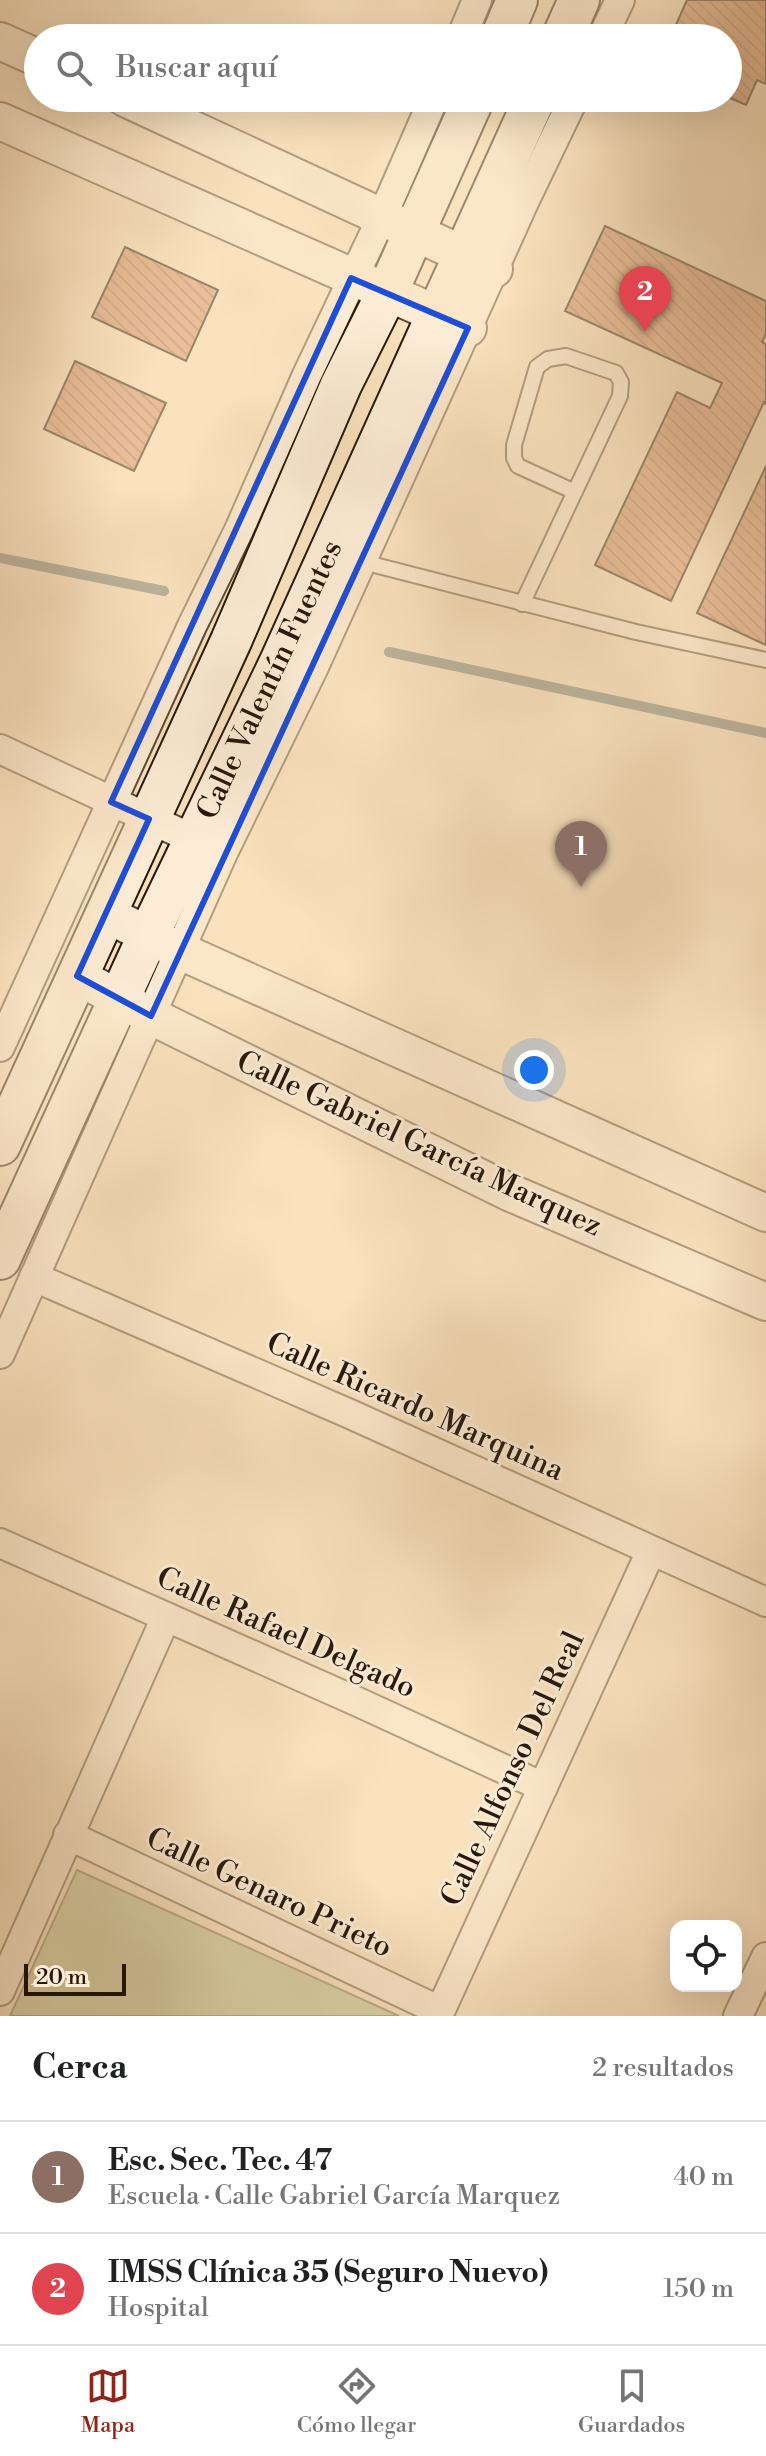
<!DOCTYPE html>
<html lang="es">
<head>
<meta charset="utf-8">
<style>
	body { margin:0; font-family:"Libre Bodoni",serif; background:#f6f6f6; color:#202124 }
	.controls { position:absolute; right:24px; bottom:24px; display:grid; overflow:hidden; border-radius:16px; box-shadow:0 8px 32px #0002 }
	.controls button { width:72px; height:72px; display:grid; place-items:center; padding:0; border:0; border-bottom:2px solid #e0e0e0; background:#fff; color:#202124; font:40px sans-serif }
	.scale { position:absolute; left:24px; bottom:20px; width:102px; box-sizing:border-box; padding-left:8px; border:4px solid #27180a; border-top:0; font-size:22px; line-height:28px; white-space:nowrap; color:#27180a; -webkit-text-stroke:6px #fcecd5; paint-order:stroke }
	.you { position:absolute; left:534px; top:1070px; width:28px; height:28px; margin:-20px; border:6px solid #fff; border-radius:50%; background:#1a73e8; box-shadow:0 0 0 12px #1a73e833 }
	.badge { display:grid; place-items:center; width:52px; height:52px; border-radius:50%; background:#8f2418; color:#fff; font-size:26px; font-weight:700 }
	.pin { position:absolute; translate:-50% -66px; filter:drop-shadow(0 2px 4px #0008) }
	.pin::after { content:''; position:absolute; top:42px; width:28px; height:24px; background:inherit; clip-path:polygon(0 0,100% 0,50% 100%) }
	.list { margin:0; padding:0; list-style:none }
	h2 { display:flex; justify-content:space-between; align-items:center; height:104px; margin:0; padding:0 32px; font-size:34px }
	h2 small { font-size:26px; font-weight:400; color:#757577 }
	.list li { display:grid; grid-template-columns:52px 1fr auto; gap:24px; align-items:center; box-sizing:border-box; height:112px; padding:0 32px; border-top:2px solid #e0e0e0 }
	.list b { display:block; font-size:30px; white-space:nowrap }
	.list p { margin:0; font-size:26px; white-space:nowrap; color:#757577 }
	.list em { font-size:26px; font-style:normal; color:#757577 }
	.icon { flex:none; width:44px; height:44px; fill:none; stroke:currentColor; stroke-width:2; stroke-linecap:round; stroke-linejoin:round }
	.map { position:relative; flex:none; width:766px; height:2016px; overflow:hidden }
	.search { position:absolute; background:#fff; box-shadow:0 8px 32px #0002; left:24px; right:24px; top:24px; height:88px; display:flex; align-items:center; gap:20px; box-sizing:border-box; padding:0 28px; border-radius:44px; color:#757577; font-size:30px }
	.sheet { height:328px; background:#fff }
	nav { display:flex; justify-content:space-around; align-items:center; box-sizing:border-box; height:112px; border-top:2px solid #e0e0e0; background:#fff; font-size:22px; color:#757577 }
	nav a { display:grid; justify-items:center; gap:4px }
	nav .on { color:#8f2418 }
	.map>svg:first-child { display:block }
	.green { fill:#bdc392; stroke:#726e4e; stroke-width:2 }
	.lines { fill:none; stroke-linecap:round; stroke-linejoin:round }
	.stream { stroke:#707a73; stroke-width:10 }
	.building { fill:url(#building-back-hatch); stroke:#27180a; stroke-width:2 }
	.service-casing { stroke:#5c4a37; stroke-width:18 }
	.minor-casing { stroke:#5c4a37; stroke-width:32 }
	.tertiary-casing { stroke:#5c4a37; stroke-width:40 }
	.secondary-casing { stroke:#27180a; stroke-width:44 }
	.service { stroke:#fcecd5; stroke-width:14 }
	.minor { stroke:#fcecd5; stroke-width:28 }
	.tertiary { stroke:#fcecd5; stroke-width:36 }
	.secondary { stroke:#fcecd5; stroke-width:40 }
	.marked { fill:none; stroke:#1d4ed8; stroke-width:6; stroke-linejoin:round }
	.labels { text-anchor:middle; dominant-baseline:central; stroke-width:6; stroke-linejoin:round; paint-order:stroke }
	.street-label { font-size:30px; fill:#27180a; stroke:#fcecd5 }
</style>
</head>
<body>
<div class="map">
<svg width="766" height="2016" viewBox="0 0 766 2016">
	<defs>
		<pattern id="building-back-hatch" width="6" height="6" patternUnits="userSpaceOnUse" patternTransform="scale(2)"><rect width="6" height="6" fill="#d4936c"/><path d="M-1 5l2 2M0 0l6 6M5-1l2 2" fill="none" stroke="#ac7757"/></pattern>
	</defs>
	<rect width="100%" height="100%" fill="#fae2be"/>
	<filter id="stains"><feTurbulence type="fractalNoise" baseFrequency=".0025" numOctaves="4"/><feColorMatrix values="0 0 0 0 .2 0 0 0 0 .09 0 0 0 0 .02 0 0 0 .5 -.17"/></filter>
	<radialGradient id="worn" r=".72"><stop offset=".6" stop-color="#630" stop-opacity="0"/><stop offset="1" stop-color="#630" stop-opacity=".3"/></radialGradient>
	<polygon class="green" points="77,1870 399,2016 10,2016"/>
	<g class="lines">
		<g class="stream">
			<polyline points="0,558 164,591"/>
			<polyline points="389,652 766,733"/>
		</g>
	</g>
	<g class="building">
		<polygon points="687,0 766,0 766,84 757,80 746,105 728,97 728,38 670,38"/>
		<polygon points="605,226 766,301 766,334 762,342 766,344 766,404 764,402 671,601 595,565 677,392 710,408 722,383 565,311"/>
		<polygon points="125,247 218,290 186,361 92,317"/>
		<polygon points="75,361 166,403 134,471 44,429"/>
		<polygon points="766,466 766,645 697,613"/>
	</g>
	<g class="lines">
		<defs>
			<g id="service">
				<polyline points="363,562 636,632 766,660"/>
				<polyline points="522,604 620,396 621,382 616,373 566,356 548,359 537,367 514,445 514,458 518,466 575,492"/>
			</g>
			<g id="minor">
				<polyline points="461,38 477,0"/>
				<polyline points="602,38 620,0"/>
				<polyline points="0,749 210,847"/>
				<polyline points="0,1047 192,626 239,530 307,375 382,217 434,98"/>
				<polyline points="34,1277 350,1414 766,1602"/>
				<polyline points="0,1354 223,853 314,667 525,200 574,98"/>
				<polyline points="0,1543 358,1702 543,1787"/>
				<polyline points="68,1835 440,2011"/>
				<polyline points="0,1991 166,1617"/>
				<polyline points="438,2016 651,1551"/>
				<polyline points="738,2016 766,1957"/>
			</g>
			<g id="tertiary">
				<polyline points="0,41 38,58"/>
				<polyline points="125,98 494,269"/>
				<polyline points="0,121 468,328"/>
				<polyline points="106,914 180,951 766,1213"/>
				<polyline points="77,976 151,1016 511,1193 766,1302"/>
			</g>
			<g id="secondary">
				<polyline points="501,38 517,0"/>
				<polyline points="562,38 579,0"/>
				<polyline points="0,1145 231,641 341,385 387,293 474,98"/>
				<polyline points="0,1259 149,934 280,662 535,98"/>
			</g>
		</defs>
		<use href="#service" class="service-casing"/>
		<use href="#minor" class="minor-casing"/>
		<use href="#tertiary" class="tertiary-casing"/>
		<use href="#secondary" class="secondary-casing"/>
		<use href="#service" class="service"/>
		<use href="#minor" class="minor"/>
		<use href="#tertiary" class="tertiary"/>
		<use href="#secondary" class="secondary"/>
	</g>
	<path d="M0 0H766V2016H0ZM351 278 468 328 151 1016 77 976 149 819 111 802Z" fill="#fae2be" fill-opacity=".55" fill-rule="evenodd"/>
	<path class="marked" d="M351 278 468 328 151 1016 77 976 149 819 111 802Z"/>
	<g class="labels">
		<g class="street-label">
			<text transform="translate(270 680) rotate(-65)">Calle Valentín Fuentes</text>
			<text transform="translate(419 1144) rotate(25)">Calle Gabriel García Marquez</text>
			<text transform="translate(415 1407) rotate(24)">Calle Ricardo Marquina</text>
			<text transform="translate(286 1633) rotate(24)">Calle Rafael Delgado</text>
			<text transform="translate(513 1769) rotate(-65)">Calle Alfonso Del Real</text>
			<text transform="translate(269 1893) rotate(25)">Calle Genaro Prieto</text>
		</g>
	</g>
	<rect width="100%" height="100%" filter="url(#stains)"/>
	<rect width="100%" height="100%" fill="url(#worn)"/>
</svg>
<div class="controls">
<button><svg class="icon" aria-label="locate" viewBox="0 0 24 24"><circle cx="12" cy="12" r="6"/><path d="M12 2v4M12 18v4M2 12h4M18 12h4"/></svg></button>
</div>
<div class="scale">20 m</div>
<div class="you"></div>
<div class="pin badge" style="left:581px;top:887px;background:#8d6e63">1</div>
<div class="pin badge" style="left:645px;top:332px;background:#e0444e">2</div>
<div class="search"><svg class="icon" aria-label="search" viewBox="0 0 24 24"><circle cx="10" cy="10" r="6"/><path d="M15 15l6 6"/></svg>Buscar aquí</div>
</div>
<section class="sheet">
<h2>Cerca<small>2 resultados</small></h2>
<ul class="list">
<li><span class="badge" style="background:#8d6e63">1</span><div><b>Esc. Sec. Tec. 47</b><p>Escuela · Calle Gabriel García Marquez</p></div><em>40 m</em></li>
<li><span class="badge" style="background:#e0444e">2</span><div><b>IMSS Clínica 35 (Seguro Nuevo)</b><p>Hospital</p></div><em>150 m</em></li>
</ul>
</section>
<nav>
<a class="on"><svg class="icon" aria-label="map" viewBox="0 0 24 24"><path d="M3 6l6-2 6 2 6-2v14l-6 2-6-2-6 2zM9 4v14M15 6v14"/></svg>Mapa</a>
<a><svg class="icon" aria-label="directions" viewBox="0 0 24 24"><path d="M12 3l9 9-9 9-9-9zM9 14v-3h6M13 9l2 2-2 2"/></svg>Cómo llegar</a>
<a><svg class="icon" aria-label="saved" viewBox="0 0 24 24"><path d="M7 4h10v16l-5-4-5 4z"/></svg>Guardados</a>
</nav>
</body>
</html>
